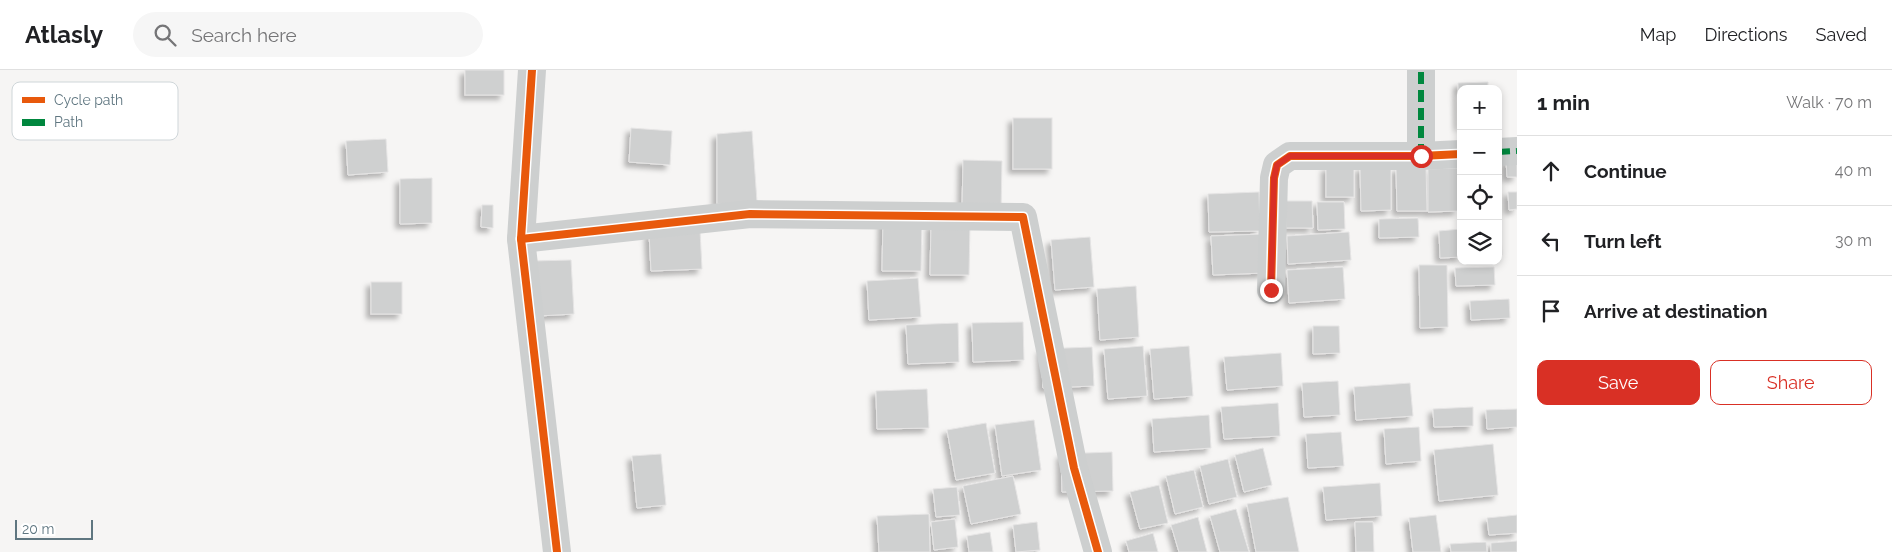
<!DOCTYPE html>
<html lang="en">
<head>
<meta charset="utf-8">
<style>
	body { margin:0; font-family:Raleway,sans-serif; background:#f6f6f6; color:#202124 }
	.controls { position:absolute; right:15px; top:15px; display:grid; overflow:hidden; border-radius:10px; box-shadow:0 2px 8px #0003 }
	.controls button { width:45px; height:45px; display:grid; place-items:center; padding:0; border:0; border-bottom:1px solid #e0e0e0; background:#fff; color:#202124; font:25px sans-serif }
	.scale { position:absolute; left:15px; bottom:12px; width:78px; box-sizing:border-box; padding-left:5px; border:2px solid #5f7680; border-top:0; font-size:14px; line-height:18px; white-space:nowrap; color:#5f7680; -webkit-text-stroke:4px #fff; paint-order:stroke }
	.stop { position:absolute; width:15px; height:15px; margin:-11px; border:4px solid #d93025; border-radius:50%; background:#fff }
	.stop.end { background:#d93025; border-color:#fff; box-shadow:0 1px 5px #0008 }
	.list { margin:0; padding:0; list-style:none }
	h2 { display:flex; justify-content:space-between; align-items:center; height:65px; margin:0; padding:0 20px; font-size:21px }
	h2 small { font-size:16px; font-weight:400; color:#757577 }
	.list li { display:grid; grid-template-columns:32px 1fr auto; gap:15px; align-items:center; box-sizing:border-box; height:70px; padding:0 20px; border-top:1px solid #e0e0e0 }
	.list b { display:block; font-size:19px; white-space:nowrap }
	.list em { font-size:16px; font-style:normal; color:#757577 }
	.actions { display:flex; gap:10px; padding:15px 20px }
	.actions a { flex:1; padding:11px 0; border:1px solid #d93025; border-radius:10px; text-align:center; font-size:18px; color:#d93025 }
	.actions .main { background:#d93025; color:#fff }
	.icon { flex:none; width:28px; height:28px; fill:none; stroke:currentColor; stroke-width:2; stroke-linecap:round; stroke-linejoin:round }
	.map { position:relative; flex:none; width:1517px; height:482px; overflow:hidden }
	header { display:flex; align-items:center; gap:30px; box-sizing:border-box; height:70px; padding:0 25px; background:#fff; border-bottom:1px solid #e0e0e0 }
	header strong { font-size:24px }
	nav { display:flex; gap:28px; margin-inline-start:auto; font-size:18px }
	.search { width:350px; height:45px; background:#f6f6f6; display:flex; align-items:center; gap:12px; box-sizing:border-box; padding:0 18px; border-radius:28px; color:#757577; font-size:19px }
	main { display:flex }
	aside { flex:1; background:#fff }
	.map>svg:first-child { display:block }
	.building { fill:#cfd0d0; stroke:#e5e4e4; filter:url(#shadow) }
	.lines { fill:none; stroke-linecap:round; stroke-linejoin:round }
	.minor { stroke:#cdcfcf; stroke-width:28 }
	.quiet { stroke:#00873e; stroke-width:6; stroke-dasharray:12 6; stroke-linecap:butt }
	.cycleway-casing { stroke:#fff; stroke-width:11 }
	.cycleway { stroke:#e8590c; stroke-width:8 }
	.route { stroke:#d93025; stroke-width:6 }
	.key { fill:#fff; stroke:#cfd6d9; stroke-width:1 }
	.key-label { font-size:14px; fill:#5f7680 }
</style>
</head>
<body>
<header>
<strong>Atlasly</strong>
<div class="search"><svg class="icon" aria-label="search" viewBox="0 0 24 24"><circle cx="10" cy="10" r="6"/><path d="M15 15l6 6"/></svg>Search here</div>
<nav><a>Map</a><a>Directions</a><a>Saved</a></nav>
</header>
<main>
<div class="map">
<svg width="1517" height="482" viewBox="0 0 1517 482">
	<defs>
		<filter id="shadow"><feDropShadow dx="-4.5" dy="4.5" stdDeviation="2.5" flood-color="#0004"/></filter>
	</defs>
	<rect width="100%" height="100%" fill="#f6f5f4"/>
	<g class="building">
		<rect x="465" y="0" width="39" height="25"/>
		<polygon points="1488,12 1488,19 1461,19 1461,56 1459,56 1458,13"/>
		<rect x="1013" y="48" width="39" height="51"/>
		<polygon points="631,58 672,61 670,95 629,92"/>
		<polygon points="752,61 757,132 717,134 717,64"/>
		<polygon points="386,69 388,102 348,105 346,71"/>
		<polygon points="1517,89 1517,107 1507,107 1506,90"/>
		<polygon points="963,90 1002,91 1001,142 962,141"/>
		<rect x="1326" y="97" width="28" height="30"/>
		<polygon points="1360,97 1391,97 1391,140 1361,141"/>
		<polygon points="1426,97 1427,141 1397,141 1396,98"/>
		<polygon points="1458,98 1458,141 1428,142 1428,99"/>
		<polygon points="432,108 432,153 400,154 400,109"/>
		<polygon points="1259,122 1260,161 1209,162 1208,124"/>
		<polygon points="1508,122 1517,122 1517,139 1509,140"/>
		<polygon points="1286,131 1312,131 1313,158 1286,158"/>
		<polygon points="1317,132 1344,132 1345,159 1318,160"/>
		<polygon points="482,135 493,135 493,158 481,157"/>
		<polygon points="1418,148 1419,167 1379,168 1379,149"/>
		<polygon points="883,149 922,150 921,201 882,201"/>
		<polygon points="931,154 970,155 969,205 930,205"/>
		<polygon points="1498,157 1501,157 1502,185 1498,185"/>
		<polygon points="1461,159 1461,187 1440,188 1439,161"/>
		<polygon points="700,160 702,199 651,201 649,163"/>
		<polygon points="1349,162 1351,190 1288,194 1287,166"/>
		<polygon points="1263,164 1264,203 1213,205 1211,166"/>
		<polygon points="1090,167 1094,217 1055,220 1051,170"/>
		<polygon points="571,190 574,244 538,246 533,191"/>
		<polygon points="1419,195 1447,195 1448,257 1420,258"/>
		<polygon points="1343,197 1345,229 1289,233 1287,200"/>
		<polygon points="1494,197 1495,215 1456,216 1455,198"/>
		<polygon points="918,208 921,247 869,250 867,211"/>
		<rect x="371" y="212" width="31" height="32"/>
		<polygon points="1136,216 1139,267 1100,270 1097,219"/>
		<polygon points="1509,229 1510,248 1471,250 1470,231"/>
		<polygon points="1023,252 1024,290 973,292 972,253"/>
		<polygon points="958,253 959,292 908,294 906,255"/>
		<polygon points="1313,256 1339,256 1340,283 1313,284"/>
		<polygon points="1143,276 1147,326 1108,329 1104,279"/>
		<polygon points="1189,276 1193,326 1154,329 1150,279"/>
		<polygon points="1092,277 1094,316 1043,318 1041,279"/>
		<polygon points="1281,283 1283,316 1227,320 1224,287"/>
		<polygon points="1338,311 1340,345 1304,347 1302,313"/>
		<polygon points="1410,313 1413,346 1356,350 1354,317"/>
		<polygon points="927,319 929,358 877,359 876,321"/>
		<polygon points="1278,333 1280,366 1224,369 1221,337"/>
		<polygon points="1473,337 1473,356 1434,357 1433,339"/>
		<polygon points="1517,339 1517,357 1487,359 1486,340"/>
		<polygon points="1209,345 1211,378 1154,382 1152,349"/>
		<polygon points="1034,350 1041,400 1002,406 995,355"/>
		<polygon points="986,353 995,403 956,410 947,360"/>
		<polygon points="1419,357 1421,391 1386,394 1384,359"/>
		<polygon points="1341,362 1344,396 1308,398 1306,364"/>
		<polygon points="1493,374 1498,425 1439,431 1434,380"/>
		<polygon points="1263,378 1272,415 1244,422 1235,385"/>
		<polygon points="1112,382 1113,421 1062,422 1061,384"/>
		<polygon points="661,384 666,435 637,438 632,386"/>
		<polygon points="1228,389 1237,427 1209,434 1200,396"/>
		<polygon points="1194,400 1203,437 1175,444 1166,406"/>
		<polygon points="1013,406 1021,444 971,454 963,416"/>
		<polygon points="1380,413 1382,446 1326,450 1323,417"/>
		<polygon points="1159,415 1168,453 1140,459 1130,422"/>
		<polygon points="957,417 960,445 936,447 933,419"/>
		<polygon points="1288,427 1299,482 1256,482 1247,434"/>
		<polygon points="1236,439 1249,482 1220,482 1210,446"/>
		<polygon points="929,444 930,482 879,482 877,446"/>
		<polygon points="1436,445 1441,482 1413,482 1409,448"/>
		<polygon points="1517,445 1517,463 1489,465 1487,448"/>
		<polygon points="1198,447 1207,482 1179,482 1171,455"/>
		<polygon points="955,449 958,477 934,480 931,452"/>
		<polygon points="1037,452 1040,480 1016,482 1013,455"/>
		<polygon points="1355,452 1373,452 1374,482 1356,482"/>
		<polygon points="990,462 993,482 969,482 967,466"/>
		<polygon points="1153,463 1158,482 1129,482 1126,471"/>
		<polygon points="1517,471 1517,482 1491,482 1491,473"/>
		<polygon points="1486,472 1487,482 1451,482 1450,474"/>
	</g>
	<g class="lines">
		<g class="minor">
			<polyline points="532,0 521,169 557,482"/>
			<polyline points="1498,82 1517,81"/>
			<polyline points="1421,86 1421,0"/>
			<polyline points="521,169 750,144 1023,147 1074,398 1098,482"/>
			<polyline points="1271,220 1274,108 1277,95 1290,86 1421,86 1461,84"/>
		</g>
		<g class="quiet">
			<polyline points="1498,82 1517,81"/>
			<polyline points="1421,86 1421,0"/>
		</g>
		<defs>
			<g id="cycleway">
				<polyline points="532,0 521,169 557,482"/>
				<polyline points="521,169 750,144 1023,147 1074,398 1098,482"/>
				<polyline points="1271,220 1274,108 1277,95 1290,86 1421,86 1461,84"/>
			</g>
		</defs>
		<use href="#cycleway" class="cycleway-casing"/>
		<use href="#cycleway" class="cycleway"/>
	</g>
	<g class="lines">
		<polyline class="route" points="1271,220 1274,108 1277,95 1290,86 1421,86"/>
	</g>
	<rect x="12" y="12" width="166" height="58" rx="8" class="key"/>
	<rect x="22" y="27" width="23" height="6" fill="#e8590c"/>
	<rect x="22" y="49" width="23" height="7" fill="#00873e"/>
	<g class="key-label">
		<text x="54" y="35">Cycle path</text>
		<text x="54" y="57">Path</text>
	</g>
</svg>
<div class="controls">
<button>+</button>
<button>−</button>
<button><svg class="icon" aria-label="locate" viewBox="0 0 24 24"><circle cx="12" cy="12" r="6"/><path d="M12 2v4M12 18v4M2 12h4M18 12h4"/></svg></button>
<button><svg class="icon" aria-label="layers" viewBox="0 0 24 24"><path d="M12 4l9 5-9 5-9-5zM3 14l9 5 9-5"/></svg></button>
</div>
<div class="scale">20 m</div>
<div class="stop" style="left:1421px;top:86px"></div>
<div class="stop end" style="left:1271px;top:220px"></div>
</div>
<aside>
<h2>1 min<small>Walk · 70 m</small></h2>
<ul class="list">
<li><svg class="icon" aria-label="ahead" viewBox="0 0 24 24"><path d="M12 20V5M6 11l6-6 6 6"/></svg><div><b>Continue</b></div><em>40 m</em></li>
<li><svg class="icon" aria-label="left" viewBox="0 0 24 24"><path d="M17 20v-9H6M10 6l-5 5 5 5"/></svg><div><b>Turn left</b></div><em>30 m</em></li>
<li><svg class="icon" aria-label="arrive" viewBox="0 0 24 24"><path d="M6 21V4h12l-3 4 3 4H6"/></svg><div><b>Arrive at destination</b></div></li>
</ul>
<div class="actions"><a class="main">Save</a><a>Share</a></div>
</aside>
</main>
</body>
</html>
